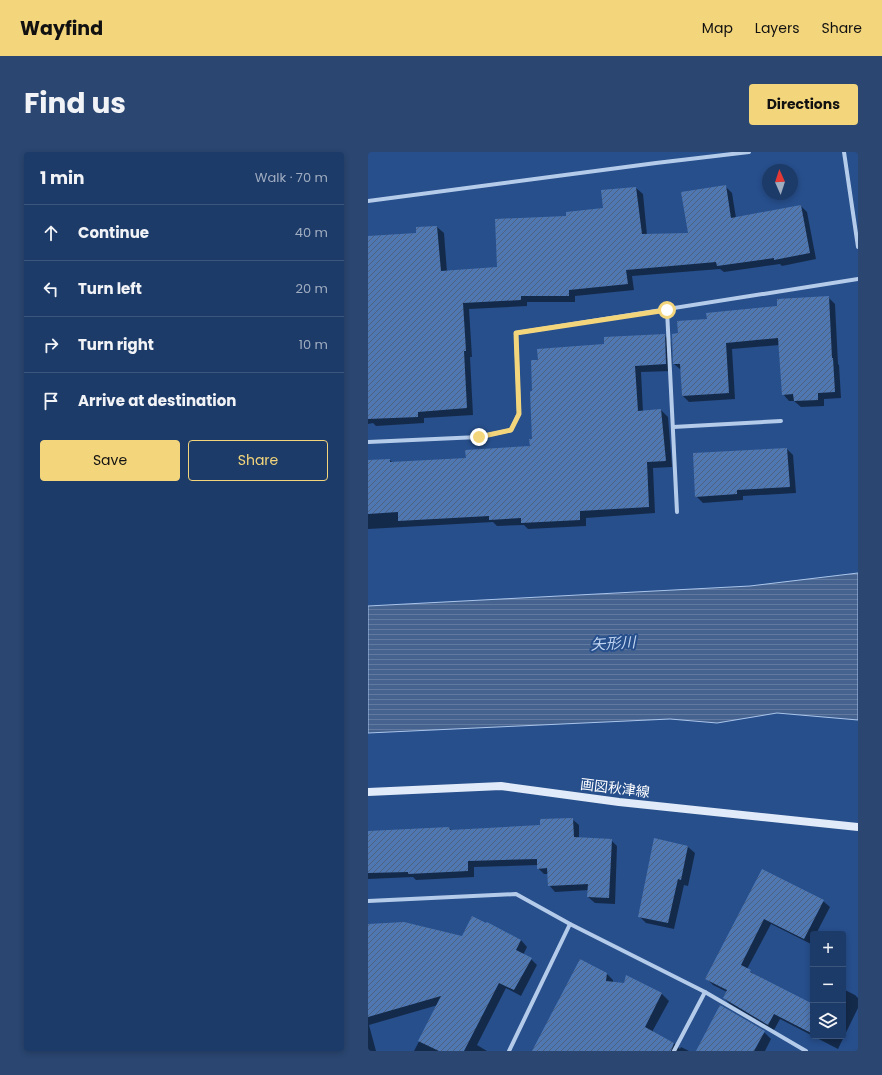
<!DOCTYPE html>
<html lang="en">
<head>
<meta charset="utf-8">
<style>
	body { margin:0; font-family:Poppins,"Noto Sans JP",sans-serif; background:#2a4671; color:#f1f3f6 }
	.controls { position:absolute; right:12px; bottom:12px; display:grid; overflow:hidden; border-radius:4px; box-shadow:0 2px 6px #0003 }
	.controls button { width:36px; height:36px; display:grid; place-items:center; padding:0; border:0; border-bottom:1px solid #3b557d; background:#1d3b69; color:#f1f3f6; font:20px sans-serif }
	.compass { position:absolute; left:394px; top:12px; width:36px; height:36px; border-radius:50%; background:#1d3b69; box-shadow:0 2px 6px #0003; rotate:357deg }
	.stop { position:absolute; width:12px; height:12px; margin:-9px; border:3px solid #f3d57b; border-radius:50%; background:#fff }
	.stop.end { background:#f3d57b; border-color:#fff; box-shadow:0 1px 4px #0008 }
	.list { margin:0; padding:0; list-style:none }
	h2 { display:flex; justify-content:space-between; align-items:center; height:52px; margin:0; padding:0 16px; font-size:17px }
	h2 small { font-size:13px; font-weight:400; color:#a0adc0 }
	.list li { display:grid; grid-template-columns:26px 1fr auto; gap:12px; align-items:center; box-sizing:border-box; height:56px; padding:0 16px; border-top:1px solid #3b557d }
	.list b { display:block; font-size:15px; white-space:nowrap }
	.list em { font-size:13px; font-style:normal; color:#a0adc0 }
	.actions { display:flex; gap:8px; padding:12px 16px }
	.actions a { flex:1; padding:9px 0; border:1px solid #f3d57b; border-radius:4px; text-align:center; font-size:14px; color:#f3d57b }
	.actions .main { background:#f3d57b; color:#111 }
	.icon { flex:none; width:22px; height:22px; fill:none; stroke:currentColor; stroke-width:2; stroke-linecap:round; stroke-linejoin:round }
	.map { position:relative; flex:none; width:490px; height:899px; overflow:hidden; border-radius:4px }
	header { display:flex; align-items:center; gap:24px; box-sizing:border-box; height:56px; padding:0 20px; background:#f3d57b; color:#111 }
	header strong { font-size:19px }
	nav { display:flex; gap:22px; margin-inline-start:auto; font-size:14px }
	.intro { display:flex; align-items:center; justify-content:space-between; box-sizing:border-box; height:96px; padding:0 24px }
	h1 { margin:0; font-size:28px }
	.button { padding:10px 18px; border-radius:4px; background:#f3d57b; color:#111; font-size:14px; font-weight:700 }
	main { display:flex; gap:24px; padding:0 24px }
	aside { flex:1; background:#1d3b69; border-radius:4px; box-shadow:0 2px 6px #0003 }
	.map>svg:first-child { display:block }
	.water { fill:url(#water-rules); stroke:#aac5eb }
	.shadow { fill:#0007 }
	.building { fill:url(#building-hatch) }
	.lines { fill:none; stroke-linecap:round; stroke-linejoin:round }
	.minor { stroke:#b5cbea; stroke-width:4 }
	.secondary { stroke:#e0eaf8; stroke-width:8 }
	.route { stroke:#f3d57b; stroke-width:5 }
	.labels { text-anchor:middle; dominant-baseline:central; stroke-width:4; stroke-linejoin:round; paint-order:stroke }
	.street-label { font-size:14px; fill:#fff; stroke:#274f8c }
	.water-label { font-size:15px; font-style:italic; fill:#c1d5f1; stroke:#274f8c }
</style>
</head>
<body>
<header>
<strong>Wayfind</strong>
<nav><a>Map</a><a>Layers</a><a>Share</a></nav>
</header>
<div class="intro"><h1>Find us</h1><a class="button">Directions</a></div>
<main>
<aside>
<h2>1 min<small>Walk · 70 m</small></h2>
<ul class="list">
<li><svg class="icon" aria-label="ahead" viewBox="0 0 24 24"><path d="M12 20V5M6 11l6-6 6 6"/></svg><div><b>Continue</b></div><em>40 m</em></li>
<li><svg class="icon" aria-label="left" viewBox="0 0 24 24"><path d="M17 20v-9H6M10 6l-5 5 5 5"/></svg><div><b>Turn left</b></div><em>20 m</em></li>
<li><svg class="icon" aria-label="right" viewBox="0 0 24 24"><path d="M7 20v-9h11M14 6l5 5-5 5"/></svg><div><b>Turn right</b></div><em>10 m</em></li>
<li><svg class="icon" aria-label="arrive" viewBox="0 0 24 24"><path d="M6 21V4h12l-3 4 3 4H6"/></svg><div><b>Arrive at destination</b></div></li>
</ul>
<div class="actions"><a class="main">Save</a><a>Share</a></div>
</aside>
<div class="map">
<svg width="490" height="899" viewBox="0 0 490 899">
	<defs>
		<pattern id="water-rules" width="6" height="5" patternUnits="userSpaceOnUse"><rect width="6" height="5" fill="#46638f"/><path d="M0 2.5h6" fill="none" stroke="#627aa0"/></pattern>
		<pattern id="building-hatch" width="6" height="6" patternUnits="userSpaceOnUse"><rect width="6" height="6" fill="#4f77b2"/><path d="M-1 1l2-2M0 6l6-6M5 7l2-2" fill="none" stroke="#4e627f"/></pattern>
	</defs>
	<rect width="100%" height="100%" fill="#274f8c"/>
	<polygon class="water" points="490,421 490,568 409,561 349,571 302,567 0,581 0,454 382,434"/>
	<g class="shadow">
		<polygon points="358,35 364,41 368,66 433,54 439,60 448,107 414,114 412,112 356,120 352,117 264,124 266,138 207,144 207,150 159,150 159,154 101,157 104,205 102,205 105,263 56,266 56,271 8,274 5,271 0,272 0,85 49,82 49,76 69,75 76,81 79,120 130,116 200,65 236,57 268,36 275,42 279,83 321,82"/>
		<polygon points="460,145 467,152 470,212 471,213 473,246 456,247 456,254 433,255 426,249 421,249 415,242 412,193 364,197 367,247 321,250 314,243 313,218 306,212 311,182 340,168"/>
		<polygon points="296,183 303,190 304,219 273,220 275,260 293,258 300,265 304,315 285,316 287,361 218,366 218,374 160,377 156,373 129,374 125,370 0,377 0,309 22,308 25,311 99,307 163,295 165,288 165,240 171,209 237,193"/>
		<polygon points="419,297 425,303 428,341 375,344 375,348 335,351 328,344"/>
		<polygon points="204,667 211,673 211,687 243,688 249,694 247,752 227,751 220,745 221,738 187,740 181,733 180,722 176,722 170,716 170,713 106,715 106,725 48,728 45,725 0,727 0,680 81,676 84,679 173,674"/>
		<polygon points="287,687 320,695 327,701 320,734 316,733 306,777 278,771 271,764"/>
		<polygon points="394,719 455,749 462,755 448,782 445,782 445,788 443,792 403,772 379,817 388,824 445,853 445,884 412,867 406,878 362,852 356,846 359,840 345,833 338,826"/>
		<polygon points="0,773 94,786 153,788 159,795 155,803 163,807 169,813 153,844 138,836 109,893 119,899 46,899 70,853 1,873 8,899 0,899"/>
		<polygon points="238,821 245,828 245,831 257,832 259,825 294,842 301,849 284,880 306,891 312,897 313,895 321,899 165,899"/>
		<polygon points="475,837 487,843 490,846 490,856 470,897 445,884 475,884"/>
		<polygon points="396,880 403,887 397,899 329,899"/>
	</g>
	<g class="building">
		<polygon points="358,33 363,66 433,53 442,101 406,108 406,106 349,114 348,110 258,118 260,132 201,138 201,144 153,144 153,148 95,151 98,199 96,199 99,256 50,260 50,265 0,267 0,84 48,81 48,75 69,74 73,119 129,115 127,67 198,64 198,60 235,56 233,38 268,35 274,82 320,81 313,40"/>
		<polygon points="461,144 464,206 465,206 467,240 450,241 450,248 426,249 425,242 414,243 410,186 358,191 361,241 314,244 312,212 305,212 304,182 310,181 309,169 339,167 338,161 409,154 409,147"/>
		<polygon points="297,182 298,212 267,214 270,259 293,257 298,309 279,310 281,355 212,359 212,368 153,371 153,366 121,368 121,364 30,369 30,360 0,362 0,308 22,307 22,310 98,306 97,298 162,294 161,287 164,287 162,239 164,239 163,208 170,208 169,197 236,192 236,185"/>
		<polygon points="419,296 422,335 369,338 369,342 327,345 325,301"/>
		<polygon points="205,666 206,685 244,687 241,746 219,745 220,732 180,734 179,716 169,717 169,707 100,709 100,719 40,722 40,720 0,721 0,679 81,675 82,678 172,673 172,667"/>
		<polygon points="286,686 320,694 313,728 310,727 300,771 270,765"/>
		<polygon points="394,717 456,748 436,787 396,767 373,813 383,818 382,820 445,852 445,882 406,862 400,873 355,846 359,838 337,827"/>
		<polygon points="104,764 118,771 119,770 153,788 148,798 164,806 146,838 131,831 96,899 71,899 50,889 73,844 0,865 0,772 36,770 94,784"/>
		<polygon points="212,807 239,821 238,829 256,831 258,823 294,841 277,875 306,891 303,899 164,899"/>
		<polygon points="352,853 397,879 386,899 328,899"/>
	</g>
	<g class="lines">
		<g class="minor">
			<polyline points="476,0 490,95"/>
			<polyline points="0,49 288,11 381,0"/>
			<polyline points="299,158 309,360"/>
			<polyline points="305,275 413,269"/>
			<polyline points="0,290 111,285 143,278 151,261 148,181 490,127"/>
			<polyline points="0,749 148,742 202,772 337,840 438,899"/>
			<polyline points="141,899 202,772"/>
			<polyline points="306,899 337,840"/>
		</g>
		<polyline class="secondary" points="0,640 133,634 251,650 490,675"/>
	</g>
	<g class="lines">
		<polyline class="route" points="111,285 143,278 151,262 148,181 299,158"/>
	</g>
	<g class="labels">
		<g class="street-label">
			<text transform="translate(247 636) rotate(7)">画図秋津線</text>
		</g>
		<g class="water-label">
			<text transform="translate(245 491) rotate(-3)">矢形川</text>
		</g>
	</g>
</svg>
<div class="controls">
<button>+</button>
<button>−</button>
<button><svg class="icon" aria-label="layers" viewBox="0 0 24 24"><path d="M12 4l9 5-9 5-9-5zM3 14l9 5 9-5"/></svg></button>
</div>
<svg class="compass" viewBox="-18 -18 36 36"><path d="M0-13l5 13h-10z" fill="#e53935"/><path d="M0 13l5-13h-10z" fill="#a0adc0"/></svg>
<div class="stop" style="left:299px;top:158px"></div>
<div class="stop end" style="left:111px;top:285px"></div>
</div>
</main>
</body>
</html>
